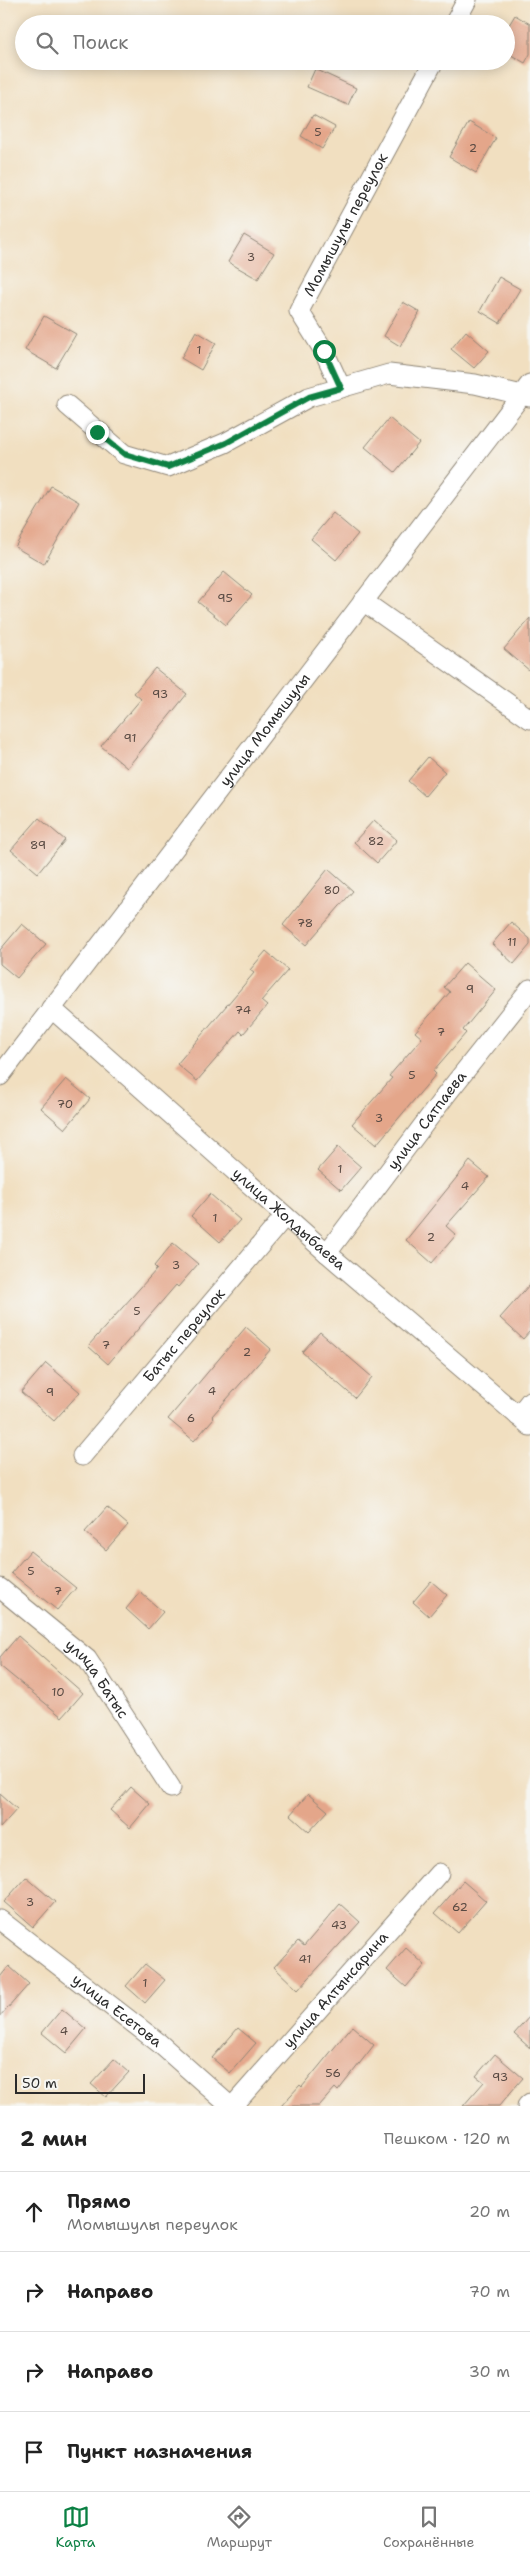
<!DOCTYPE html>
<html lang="ru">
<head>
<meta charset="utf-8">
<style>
	body { margin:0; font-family:"Shantell Sans",sans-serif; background:#f6f6f6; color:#222 }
	.scale { position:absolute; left:15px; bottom:12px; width:130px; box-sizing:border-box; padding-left:5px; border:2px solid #2b2b2b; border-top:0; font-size:14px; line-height:18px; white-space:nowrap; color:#2b2b2b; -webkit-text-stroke:4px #f6f6f2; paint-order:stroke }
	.stop { position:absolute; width:15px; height:15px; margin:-11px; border:4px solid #0b8043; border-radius:50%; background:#fff }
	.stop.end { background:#0b8043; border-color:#fff; box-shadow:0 1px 5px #0008 }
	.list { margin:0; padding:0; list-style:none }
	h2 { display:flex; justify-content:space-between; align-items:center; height:65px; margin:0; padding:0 20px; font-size:21px }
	h2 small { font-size:16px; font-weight:400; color:#767676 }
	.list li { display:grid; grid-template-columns:32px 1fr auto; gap:15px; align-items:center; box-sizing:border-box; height:80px; padding:0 20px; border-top:1px solid #e0e0e0 }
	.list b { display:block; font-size:19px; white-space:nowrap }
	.list p { margin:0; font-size:16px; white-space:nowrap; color:#767676 }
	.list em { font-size:16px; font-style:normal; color:#767676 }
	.icon { flex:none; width:28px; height:28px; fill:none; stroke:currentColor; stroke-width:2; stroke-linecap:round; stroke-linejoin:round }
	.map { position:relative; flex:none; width:530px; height:2106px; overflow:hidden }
	.search { position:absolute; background:#fff; box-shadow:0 2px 12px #0003; left:15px; right:15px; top:15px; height:55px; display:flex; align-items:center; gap:12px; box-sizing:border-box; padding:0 18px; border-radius:28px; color:#767676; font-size:19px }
	.sheet { height:385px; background:#fff }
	nav { display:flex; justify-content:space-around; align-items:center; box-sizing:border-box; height:70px; border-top:1px solid #e0e0e0; background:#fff; font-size:14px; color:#767676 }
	nav a { display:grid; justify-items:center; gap:2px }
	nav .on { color:#0b8043 }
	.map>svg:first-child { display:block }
	.building { fill:#e4a68a }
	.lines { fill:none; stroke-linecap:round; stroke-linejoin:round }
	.minor-casing { stroke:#8e8576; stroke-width:21 }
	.minor { stroke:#fff; stroke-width:19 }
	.route { stroke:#0b8043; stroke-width:6 }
	.labels { text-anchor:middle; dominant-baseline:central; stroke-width:5; stroke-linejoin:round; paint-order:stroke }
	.number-label { font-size:12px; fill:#594a43 }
	.street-label { font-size:15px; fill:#2b2b2b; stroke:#f6f6f2 }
</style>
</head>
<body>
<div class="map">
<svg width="530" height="2106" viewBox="0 0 530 2106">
	<rect width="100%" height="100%" fill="#f6f6f2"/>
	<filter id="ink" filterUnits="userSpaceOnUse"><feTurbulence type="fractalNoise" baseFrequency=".02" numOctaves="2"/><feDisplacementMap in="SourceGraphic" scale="10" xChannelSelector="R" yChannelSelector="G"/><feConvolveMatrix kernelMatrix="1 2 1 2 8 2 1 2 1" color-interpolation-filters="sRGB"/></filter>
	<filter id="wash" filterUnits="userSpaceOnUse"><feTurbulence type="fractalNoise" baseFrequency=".0096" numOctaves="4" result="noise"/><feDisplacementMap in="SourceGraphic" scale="20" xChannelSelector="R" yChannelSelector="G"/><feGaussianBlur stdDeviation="1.12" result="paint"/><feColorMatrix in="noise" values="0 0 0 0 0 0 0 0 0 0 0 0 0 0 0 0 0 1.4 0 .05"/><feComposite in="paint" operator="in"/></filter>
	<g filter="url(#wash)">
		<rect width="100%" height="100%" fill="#f1dfc0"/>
		<g id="blocks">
			<g class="building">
				<polygon points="515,15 530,24 530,54 525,63 506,52 506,30"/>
				<polygon points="315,69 356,88 348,105 307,87"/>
				<polygon points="313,115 335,127 322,149 301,136"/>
				<polygon points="469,122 496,138 476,173 449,157"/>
				<polygon points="244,235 274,253 258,279 228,262"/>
				<polygon points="499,277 520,289 500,323 480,311"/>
				<polygon points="403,302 420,312 400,346 384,336"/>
				<polygon points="44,316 76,334 56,368 25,350"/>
				<polygon points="196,331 216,343 201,370 181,358"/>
				<polygon points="466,331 489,351 474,368 451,349"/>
				<polygon points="389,418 419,443 395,472 365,447"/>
				<polygon points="51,486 79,502 44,564 15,547"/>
				<polygon points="333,513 358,534 336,560 311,539"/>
				<polygon points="224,572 252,595 226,625 198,602"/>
				<polygon points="530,618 530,671 504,649"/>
				<polygon points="155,668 187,694 127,768 101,746 141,699 134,693"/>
				<polygon points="428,757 445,772 425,796 408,781"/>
				<polygon points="39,818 65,840 38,873 11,850"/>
				<polygon points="374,820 397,840 377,863 354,842"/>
				<polygon points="328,869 353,891 306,945 283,925"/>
				<polygon points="511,922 530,939 530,945 514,964 492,944"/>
				<polygon points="22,924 46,944 17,978 0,964 0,950"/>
				<polygon points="266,951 288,970 261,1001 267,1006 243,1034 240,1031 197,1081 177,1064 254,973 250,970"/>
				<polygon points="465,963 496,990 463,1030 466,1033 433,1071 436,1074 376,1145 352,1124 392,1078 389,1076 422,1038 415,1032 450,992 444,987"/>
				<polygon points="66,1079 90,1099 65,1129 41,1108"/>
				<polygon points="338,1147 361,1167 341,1190 318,1170"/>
				<polygon points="470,1161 489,1177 446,1226 456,1235 432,1263 406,1240"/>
				<polygon points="210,1194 240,1220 220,1242 191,1216"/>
				<polygon points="173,1243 198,1264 178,1287 176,1285 108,1364 88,1346 157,1269 154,1266"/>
				<polygon points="530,1284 530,1331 523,1339 500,1318"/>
				<polygon points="246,1327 271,1349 212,1416 214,1418 194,1441 168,1419"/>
				<polygon points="320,1332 372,1377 355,1398 302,1352"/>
				<polygon points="46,1363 80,1392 54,1421 21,1392"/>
				<polygon points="107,1507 128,1525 106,1550 85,1532"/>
				<polygon points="30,1551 76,1588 57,1610 11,1573"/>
				<polygon points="431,1581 447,1595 429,1616 413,1602"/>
				<polygon points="140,1592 163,1612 148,1629 126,1609"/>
				<polygon points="18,1636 83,1693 62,1717 0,1666 0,1657"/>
				<polygon points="131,1787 150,1804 130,1828 110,1810"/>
				<polygon points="0,1794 17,1809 0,1828"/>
				<polygon points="308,1794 328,1811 309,1832 290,1815"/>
				<polygon points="26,1877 55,1902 33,1927 4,1902"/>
				<polygon points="463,1881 486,1901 458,1933 435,1913"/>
				<polygon points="340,1904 360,1922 298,1990 274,1967 298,1941 304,1946"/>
				<polygon points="406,1948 425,1965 406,1987 387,1970"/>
				<polygon points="145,1964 165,1980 145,2003 126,1986"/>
				<polygon points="9,1966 29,1984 0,2017 0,1977"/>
				<polygon points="62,2009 86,2029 66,2053 42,2033"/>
				<polygon points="530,2016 530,2048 514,2034"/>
				<polygon points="352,2026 374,2045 338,2091 335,2088 319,2106 281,2106 300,2085 302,2087"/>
				<polygon points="238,2028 256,2043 230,2073 212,2058"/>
				<polygon points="495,2054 523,2078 499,2106 463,2106 484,2082 476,2076"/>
				<polygon points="114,2059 129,2072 106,2097 91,2084"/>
			</g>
		</g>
	</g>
	<g filter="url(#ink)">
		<use href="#blocks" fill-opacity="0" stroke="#8e8576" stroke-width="1"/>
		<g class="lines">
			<defs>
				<g id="minor">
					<polyline points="454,24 467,0"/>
					<path id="s1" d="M341 388 324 351 299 311 434 61"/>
					<polyline points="67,405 124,454 168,467 225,443 309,397 389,374 475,384 530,397"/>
					<polyline points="363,601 530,719"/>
					<path id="s2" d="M51 1008 327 1253 530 1426"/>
					<path id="s3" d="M0 1076 530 384"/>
					<path id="s4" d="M327 1253 449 1091 530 989"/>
					<polyline points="518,1416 530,1401"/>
					<path id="s5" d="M82 1456 285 1216"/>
					<path id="s6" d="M0 1588 87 1659 171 1788"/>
					<path id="s7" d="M0 1920 159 2043 230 2106"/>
					<path id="s8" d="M233 2106 439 1873"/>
					<polyline points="527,2106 530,2103"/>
				</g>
			</defs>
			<use href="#minor" class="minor-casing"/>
			<use href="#minor" class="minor"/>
		</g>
	</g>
	<g class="lines" filter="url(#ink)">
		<polyline class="route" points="97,432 124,454 168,467 226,443 309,397 341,388 324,351"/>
	</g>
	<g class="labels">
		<g class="number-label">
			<text x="318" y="132">5</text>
			<text x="473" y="148">2</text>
			<text x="251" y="257">3</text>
			<text x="199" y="350">1</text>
			<text x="225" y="598">95</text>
			<text x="160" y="694">93</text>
			<text x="130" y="738">91</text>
			<text x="376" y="841">82</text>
			<text x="38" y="845">89</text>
			<text x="332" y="890">80</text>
			<text x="305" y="923">78</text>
			<text x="512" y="942">11</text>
			<text x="470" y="989">9</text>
			<text x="243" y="1010">74</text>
			<text x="441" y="1032">7</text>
			<text x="412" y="1075">5</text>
			<text x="65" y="1104">70</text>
			<text x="379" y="1118">3</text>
			<text x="340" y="1169">1</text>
			<text x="465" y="1186">4</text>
			<text x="215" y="1218">1</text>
			<text x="431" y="1237">2</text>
			<text x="176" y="1265">3</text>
			<text x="137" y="1311">5</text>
			<text x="106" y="1345">7</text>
			<text x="247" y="1352">2</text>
			<text x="212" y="1391">4</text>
			<text x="50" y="1392">9</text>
			<text x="191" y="1418">6</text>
			<text x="31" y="1571">5</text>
			<text x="58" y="1591">7</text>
			<text x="58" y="1692">10</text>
			<text x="30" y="1902">3</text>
			<text x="460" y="1907">62</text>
			<text x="339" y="1925">43</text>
			<text x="305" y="1959">41</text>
			<text x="145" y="1983">1</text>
			<text x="64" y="2031">4</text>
			<text x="333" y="2073">56</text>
			<text x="500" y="2077">93</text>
		</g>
		<g class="street-label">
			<text stroke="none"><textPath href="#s1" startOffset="186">Момышулы переулок</textPath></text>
			<text stroke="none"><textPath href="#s3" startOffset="436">улица Момышулы</textPath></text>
			<text stroke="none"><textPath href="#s4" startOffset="166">улица Сатпаева</textPath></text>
			<text stroke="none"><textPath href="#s2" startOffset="318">улица Жолдыбаева</textPath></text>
			<text stroke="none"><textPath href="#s5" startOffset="158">Батыс переулок</textPath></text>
			<text stroke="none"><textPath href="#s6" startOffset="134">улица Батыс</textPath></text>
			<text stroke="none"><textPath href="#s8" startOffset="155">улица Алтынсарина</textPath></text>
			<text stroke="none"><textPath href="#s7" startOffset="148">улица Есетова</textPath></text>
		</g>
	</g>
</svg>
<div class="scale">50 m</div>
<div class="stop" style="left:324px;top:351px"></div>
<div class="stop end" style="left:97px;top:432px"></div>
<div class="search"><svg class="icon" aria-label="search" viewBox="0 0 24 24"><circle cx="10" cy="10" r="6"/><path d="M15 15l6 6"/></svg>Поиск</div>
</div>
<section class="sheet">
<h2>2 мин<small>Пешком · 120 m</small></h2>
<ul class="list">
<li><svg class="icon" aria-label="ahead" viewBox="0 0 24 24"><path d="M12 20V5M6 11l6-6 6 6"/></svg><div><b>Прямо</b><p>Момышулы переулок</p></div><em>20 m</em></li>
<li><svg class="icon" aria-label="right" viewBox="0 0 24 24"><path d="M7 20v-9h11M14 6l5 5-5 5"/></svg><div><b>Направо</b></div><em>70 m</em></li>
<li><svg class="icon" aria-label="right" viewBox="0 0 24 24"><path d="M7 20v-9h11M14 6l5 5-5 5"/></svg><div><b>Направо</b></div><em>30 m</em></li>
<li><svg class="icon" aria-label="arrive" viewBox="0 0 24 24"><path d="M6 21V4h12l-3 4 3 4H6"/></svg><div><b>Пункт назначения</b></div></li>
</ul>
</section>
<nav>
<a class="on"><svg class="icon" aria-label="map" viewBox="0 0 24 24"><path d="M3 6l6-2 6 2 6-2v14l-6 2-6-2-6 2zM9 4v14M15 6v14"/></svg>Карта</a>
<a><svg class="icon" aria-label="directions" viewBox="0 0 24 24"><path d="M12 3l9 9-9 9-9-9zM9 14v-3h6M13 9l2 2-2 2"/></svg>Маршрут</a>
<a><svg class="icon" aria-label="saved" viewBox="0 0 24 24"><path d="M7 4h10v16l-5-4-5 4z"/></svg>Сохранённые</a>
</nav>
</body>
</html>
